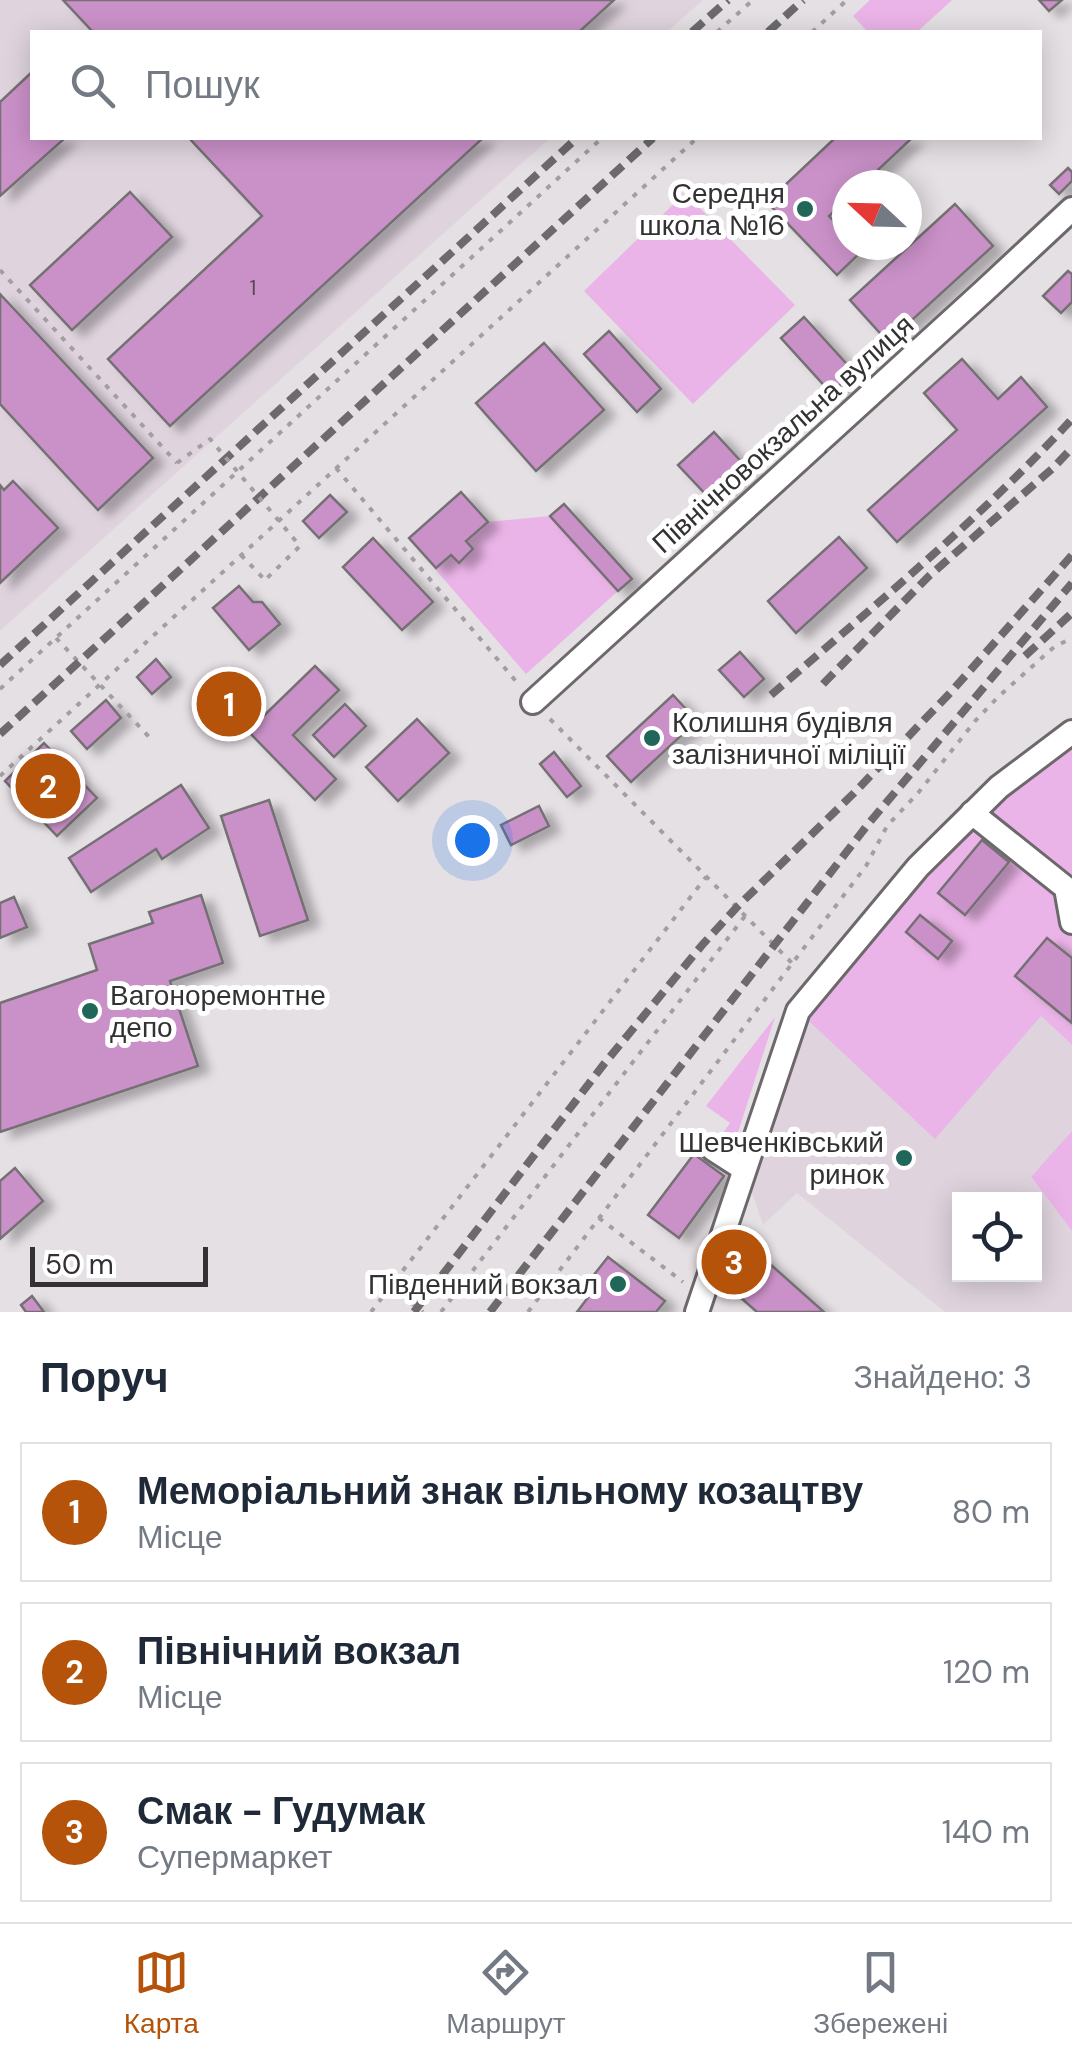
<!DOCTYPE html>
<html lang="uk">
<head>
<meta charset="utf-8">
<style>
	body { margin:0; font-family:"DM Sans",sans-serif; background:#f2f2f3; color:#1f2937 }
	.controls { position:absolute; right:30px; bottom:30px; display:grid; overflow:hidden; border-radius:0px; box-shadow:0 5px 25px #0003 }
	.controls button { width:90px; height:90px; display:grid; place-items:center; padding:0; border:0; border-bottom:2px solid #e0e1e3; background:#fff; color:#1f2937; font:50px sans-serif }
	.compass { position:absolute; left:832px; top:170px; width:90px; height:90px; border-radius:50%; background:#fff; box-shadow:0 5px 25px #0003; rotate:292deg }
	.scale { position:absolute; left:30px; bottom:25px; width:178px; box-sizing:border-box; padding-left:10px; border:5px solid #333133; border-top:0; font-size:28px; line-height:35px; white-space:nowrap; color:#333133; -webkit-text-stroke:8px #fff; paint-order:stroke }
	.you { position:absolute; left:472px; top:840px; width:35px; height:35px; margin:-25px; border:8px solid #fff; border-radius:50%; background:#1a73e8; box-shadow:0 0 0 15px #1a73e833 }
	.badge { display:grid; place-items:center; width:65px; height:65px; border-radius:50%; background:#b45309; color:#fff; font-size:32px; font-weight:700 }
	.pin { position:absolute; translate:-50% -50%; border:5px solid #fff; box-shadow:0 2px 10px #0006 }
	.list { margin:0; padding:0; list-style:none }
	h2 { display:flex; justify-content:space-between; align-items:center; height:130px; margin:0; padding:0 40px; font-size:42px }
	h2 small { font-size:32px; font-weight:400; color:#747a83 }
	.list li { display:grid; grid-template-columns:65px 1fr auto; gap:30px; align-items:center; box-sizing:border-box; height:140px; margin:0 20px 20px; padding:0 20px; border:2px solid #e0e1e3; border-radius:0px }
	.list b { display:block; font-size:38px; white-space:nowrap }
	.list p { margin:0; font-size:32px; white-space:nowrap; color:#747a83 }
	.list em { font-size:32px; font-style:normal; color:#747a83 }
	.icon { flex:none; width:55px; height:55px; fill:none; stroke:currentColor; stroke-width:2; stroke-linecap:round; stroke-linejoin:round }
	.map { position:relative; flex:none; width:1072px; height:1312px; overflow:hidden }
	.search { position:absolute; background:#fff; box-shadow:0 5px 25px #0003; left:30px; right:30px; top:30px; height:110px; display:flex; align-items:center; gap:25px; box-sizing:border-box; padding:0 35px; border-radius:0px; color:#747a83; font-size:38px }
	.sheet { height:610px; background:#fff }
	nav { display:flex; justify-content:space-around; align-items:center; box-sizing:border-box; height:140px; border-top:2px solid #e0e1e3; background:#fff; font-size:28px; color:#747a83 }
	nav a { display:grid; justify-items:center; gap:5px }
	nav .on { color:#b45309 }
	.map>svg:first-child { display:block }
	.built { fill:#dfd4de; fill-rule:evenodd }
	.green { fill:#ebb4e8 }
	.building { fill:#ca91c8; stroke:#746f73; stroke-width:2.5; filter:url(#shadow) }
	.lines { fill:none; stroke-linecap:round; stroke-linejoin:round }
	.minor-casing { stroke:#6c686b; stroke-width:28 }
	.path { stroke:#a29ea1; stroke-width:4; stroke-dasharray:5 8; stroke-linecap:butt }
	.minor { stroke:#fff; stroke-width:22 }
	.rail { stroke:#6d6a6c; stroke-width:8; stroke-dasharray:15 8; stroke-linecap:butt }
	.path-bridge { stroke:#a29ea1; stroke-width:4; stroke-dasharray:5 8; stroke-linecap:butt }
	.tree { fill:#997198 }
	.poi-dot { fill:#206659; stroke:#fff; stroke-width:4 }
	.labels { text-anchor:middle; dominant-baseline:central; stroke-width:10; stroke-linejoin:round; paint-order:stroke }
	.number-label { font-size:22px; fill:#594958 }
	.poi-label { font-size:28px; fill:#333133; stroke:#fff; text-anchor:end }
	.street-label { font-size:28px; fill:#333133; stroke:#fff }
</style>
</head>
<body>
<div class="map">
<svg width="1072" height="1312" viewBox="0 0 1072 1312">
	<defs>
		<filter id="shadow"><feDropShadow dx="11" dy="6" stdDeviation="5" flood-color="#0004"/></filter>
	</defs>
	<rect width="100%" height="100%" fill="#e5e0e4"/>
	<g class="built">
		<polygon points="0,0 703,0 667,32 32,32 32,138 550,138 0,631"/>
		<path d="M1041 1016 1072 1045V1131L1031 1178 1072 1231V1312H945L797 1193 763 1225 750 1187 804 1017ZM960 1200H1034V1274H960Z"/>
	</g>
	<g class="green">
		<polygon points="870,0 952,0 917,32 868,32 853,16"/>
		<polygon points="685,193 795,305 693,404 584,291"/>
		<polygon points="550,516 618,591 526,674 435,569 451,555 459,562 473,549 466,541 488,522"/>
		<polygon points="1072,732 1072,1045 1041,1016 935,1139 798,1011 918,867"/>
		<polygon points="775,1017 734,1145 721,1136 730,1123 706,1106"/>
		<polygon points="1072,1131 1072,1231 1031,1177"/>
	</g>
	<g class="building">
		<polygon points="63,0 614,0 579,32 93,32"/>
		<polygon points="1039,0 1062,0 1049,11"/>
		<polygon points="32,72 32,138 65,138 0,196 0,102"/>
		<polygon points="189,138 483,138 170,426 108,359 262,216"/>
		<polygon points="835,138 912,138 862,185 847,185 847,199 829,216 847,235 847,245 857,245 862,251 837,275 767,202"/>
		<polygon points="1068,168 1072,172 1072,181 1059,194 1050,185"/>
		<polygon points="130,192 172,237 72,330 30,285"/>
		<polygon points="955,204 993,246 888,342 850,300"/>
		<polygon points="1068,271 1072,274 1072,302 1061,313 1043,296"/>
		<polygon points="0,294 153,458 98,510 0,404"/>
		<polygon points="804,317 854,372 831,393 781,338"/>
		<polygon points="609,331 661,389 637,412 584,354"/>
		<polygon points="544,343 604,410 536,471 476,403"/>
		<polygon points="962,359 998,399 1021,377 1047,407 897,542 868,510 957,430 924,393"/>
		<polygon points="714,432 747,468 712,501 678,465"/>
		<polygon points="13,481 58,528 0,583 0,485 4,490"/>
		<polygon points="461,492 488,522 466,541 473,549 459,563 451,555 436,568 409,538"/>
		<polygon points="330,495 347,512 319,538 303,521"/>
		<polygon points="564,504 632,579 618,591 550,516"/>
		<polygon points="839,537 867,568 796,633 768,601"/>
		<polygon points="373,538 433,602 402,630 343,567"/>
		<polygon points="239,586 253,602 262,602 280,624 249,650 213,608"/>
		<polygon points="740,652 764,679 744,697 719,670"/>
		<polygon points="156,659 171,677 152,694 137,677"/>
		<polygon points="315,666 339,690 293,735 336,779 315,800 248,731"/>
		<polygon points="673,695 697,721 631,782 607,756"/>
		<polygon points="106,700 121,718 87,749 71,731"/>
		<polygon points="345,704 366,726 334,757 313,735"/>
		<polygon points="417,719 449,753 398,801 366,767"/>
		<polygon points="44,743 97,798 57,836 5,781"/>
		<polygon points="554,752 581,786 567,797 540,764"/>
		<polygon points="181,785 209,828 162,859 156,849 91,892 69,858"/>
		<polygon points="269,800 308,920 260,936 221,816"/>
		<polygon points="539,806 549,826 511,845 501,825"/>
		<polygon points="982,840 1009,862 965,915 938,893"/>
		<polygon points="201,895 223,963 170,981 198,1066 0,1132 0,1003 97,970 89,944 153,923 149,912"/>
		<polygon points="14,897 27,927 0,938 0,903"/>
		<polygon points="920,915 952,941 938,959 906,932"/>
		<polygon points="1047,938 1072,958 1072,1023 1015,976"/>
		<polygon points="694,1154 724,1176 679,1238 648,1215"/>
		<polygon points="15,1168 43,1201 0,1239 0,1181"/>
		<polygon points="761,1256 824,1312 757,1312 732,1290"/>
		<polygon points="608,1257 665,1301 656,1312 577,1312 596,1287 589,1281"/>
		<polygon points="32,1296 44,1312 26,1312 21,1305"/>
	</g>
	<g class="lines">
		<defs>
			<g id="minor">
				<polyline points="533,702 983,292 1072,209"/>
				<polyline points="972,813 1066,888 1072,922"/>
				<polyline points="713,1149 744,1169"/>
				<polyline points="697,1312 798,1011 918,867 999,787 1072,732"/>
			</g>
		</defs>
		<use href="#minor" class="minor-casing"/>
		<g class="path">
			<polyline points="717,32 753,0"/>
			<polyline points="812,32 847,0"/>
			<polyline points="0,270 177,463"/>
			<polyline points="336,468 520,686"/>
			<polyline points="241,555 265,580"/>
			<polyline points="56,638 152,740"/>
			<polyline points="0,689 602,138"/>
			<polyline points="550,719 792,963"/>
			<polyline points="0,776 697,138"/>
			<polyline points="599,1218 683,1282"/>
			<polyline points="391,1287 423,1312"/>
			<polyline points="371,1312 706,877"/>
			<polyline points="441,1312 745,916"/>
			<polyline points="528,1312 866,866 887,826 918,793 976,720 998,697 1054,647 1072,638"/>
		</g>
		<use href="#minor" class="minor"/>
		<g class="rail">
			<polyline points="692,32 728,0"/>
			<polyline points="768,32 803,0"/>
			<polyline points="1025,656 1072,613"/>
			<polyline points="0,665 577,138"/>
			<polyline points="823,684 929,576 1053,468 1072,448"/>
			<path d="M771 695C874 606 980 519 1072 419"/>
			<polyline points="0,734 653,138"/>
			<polyline points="414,1312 604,1064 703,944 737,907 853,794 951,692 1072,555"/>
			<polyline points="490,1312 869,823 1072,583"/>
		</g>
		<polyline class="path-bridge" points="177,463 210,439 300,546 265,580"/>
	</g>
	<circle class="tree" cx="241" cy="694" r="9"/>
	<g class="poi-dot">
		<circle cx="805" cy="209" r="10"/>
		<circle cx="652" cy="738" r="10"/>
		<circle cx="90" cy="1011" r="10"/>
		<circle cx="904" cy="1158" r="10"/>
		<circle cx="618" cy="1284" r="10"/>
	</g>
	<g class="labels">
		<g class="number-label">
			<text x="253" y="287">1</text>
		</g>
		<g class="poi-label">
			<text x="785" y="193">Середня<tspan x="785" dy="32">школа №16</tspan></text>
			<text x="672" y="722" text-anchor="start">Колишня будівля<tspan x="672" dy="32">залізничної міліції</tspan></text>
			<text x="110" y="995" text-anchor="start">Вагоноремонтне<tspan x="110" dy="32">депо</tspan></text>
			<text x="884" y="1142">Шевченківський<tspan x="884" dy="32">ринок</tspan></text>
			<text x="598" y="1284">Південний вокзал</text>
		</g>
		<g class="street-label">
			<text transform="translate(783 434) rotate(-42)">Північновокзальна вулиця</text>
		</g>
	</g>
</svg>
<div class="controls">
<button><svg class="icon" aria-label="locate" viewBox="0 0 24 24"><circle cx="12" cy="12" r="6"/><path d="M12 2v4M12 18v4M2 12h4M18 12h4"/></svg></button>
</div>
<svg class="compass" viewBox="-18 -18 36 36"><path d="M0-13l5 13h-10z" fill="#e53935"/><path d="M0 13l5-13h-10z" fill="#747a83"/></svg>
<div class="scale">50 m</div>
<div class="you"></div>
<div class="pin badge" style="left:229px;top:704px">1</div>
<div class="pin badge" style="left:48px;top:786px">2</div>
<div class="pin badge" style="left:734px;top:1262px">3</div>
<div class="search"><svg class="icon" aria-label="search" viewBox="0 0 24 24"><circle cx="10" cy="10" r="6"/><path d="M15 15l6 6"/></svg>Пошук</div>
</div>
<section class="sheet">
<h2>Поруч<small>Знайдено: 3</small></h2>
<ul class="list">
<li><span class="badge">1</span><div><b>Меморіальний знак вільному козацтву</b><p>Місце</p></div><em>80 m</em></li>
<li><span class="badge">2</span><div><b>Північний вокзал</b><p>Місце</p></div><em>120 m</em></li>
<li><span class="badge">3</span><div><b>Смак - Гудумак</b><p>Супермаркет</p></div><em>140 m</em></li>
</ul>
</section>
<nav>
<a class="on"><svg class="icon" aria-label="map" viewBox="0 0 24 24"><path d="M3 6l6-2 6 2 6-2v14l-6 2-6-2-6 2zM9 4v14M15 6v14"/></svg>Карта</a>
<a><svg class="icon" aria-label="directions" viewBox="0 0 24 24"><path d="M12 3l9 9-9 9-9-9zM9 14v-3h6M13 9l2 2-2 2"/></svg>Маршрут</a>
<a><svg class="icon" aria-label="saved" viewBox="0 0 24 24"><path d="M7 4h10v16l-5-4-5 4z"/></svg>Збережені</a>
</nav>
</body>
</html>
